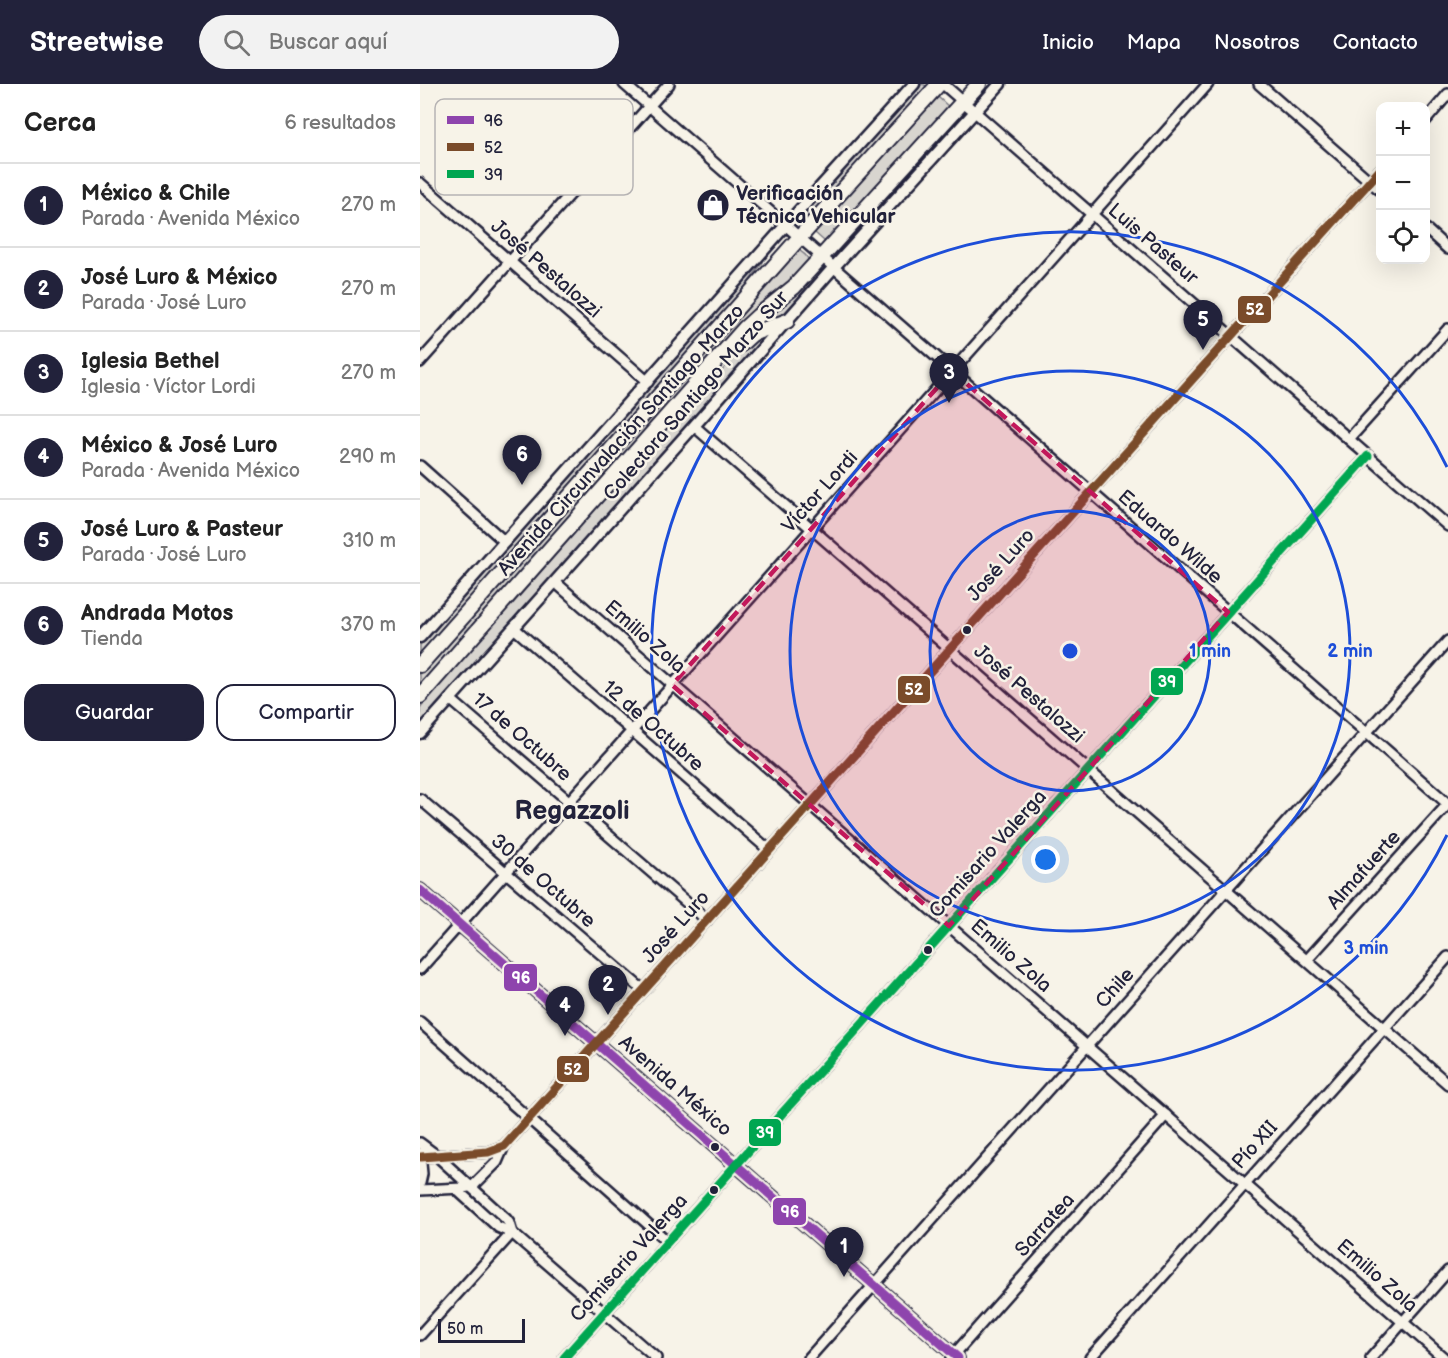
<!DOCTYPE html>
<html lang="es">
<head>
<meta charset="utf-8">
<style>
	body { margin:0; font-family:"Balsamiq Sans",sans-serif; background:#f2f2f2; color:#222 }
	.controls { position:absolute; right:18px; top:18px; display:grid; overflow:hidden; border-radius:12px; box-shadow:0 6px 24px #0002 }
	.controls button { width:54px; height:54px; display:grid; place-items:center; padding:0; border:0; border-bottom:2px solid #e0e0e0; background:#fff; color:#222; font:30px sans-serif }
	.scale { position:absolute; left:18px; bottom:15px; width:87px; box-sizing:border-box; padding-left:6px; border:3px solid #22223b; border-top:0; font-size:16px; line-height:21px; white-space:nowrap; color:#22223b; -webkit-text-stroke:4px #f7f3e8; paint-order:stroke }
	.you { position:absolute; left:626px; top:776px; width:21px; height:21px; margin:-15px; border:4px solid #fff; border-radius:50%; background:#1a73e8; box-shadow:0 0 0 9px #1a73e833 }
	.badge { display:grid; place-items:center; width:39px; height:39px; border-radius:50%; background:#22223b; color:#fff; font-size:20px; font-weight:700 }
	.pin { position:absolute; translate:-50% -50px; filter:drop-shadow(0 2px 3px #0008) }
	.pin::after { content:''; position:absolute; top:32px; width:21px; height:18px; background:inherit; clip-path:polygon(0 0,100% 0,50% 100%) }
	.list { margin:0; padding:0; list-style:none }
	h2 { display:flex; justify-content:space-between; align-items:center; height:78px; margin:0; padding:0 24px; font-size:26px }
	h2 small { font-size:20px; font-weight:400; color:#767676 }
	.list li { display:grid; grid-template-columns:39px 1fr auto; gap:18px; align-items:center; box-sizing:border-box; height:84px; padding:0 24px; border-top:2px solid #e0e0e0 }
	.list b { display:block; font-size:22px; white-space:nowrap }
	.list p { margin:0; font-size:20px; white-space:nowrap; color:#767676 }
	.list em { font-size:20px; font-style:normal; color:#767676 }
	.actions { display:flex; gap:12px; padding:18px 24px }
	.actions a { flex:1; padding:14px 0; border:2px solid #22223b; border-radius:18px; text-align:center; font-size:21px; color:#22223b }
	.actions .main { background:#22223b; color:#fff }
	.icon { flex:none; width:33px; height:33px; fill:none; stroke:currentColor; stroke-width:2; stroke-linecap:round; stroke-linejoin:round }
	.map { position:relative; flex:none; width:1028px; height:1274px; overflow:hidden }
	header { display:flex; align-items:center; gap:36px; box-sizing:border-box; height:84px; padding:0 30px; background:#22223b; color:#fff }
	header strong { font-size:28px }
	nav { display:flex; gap:33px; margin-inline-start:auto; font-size:21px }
	.search { width:420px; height:54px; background:#f2f2f2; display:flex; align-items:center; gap:15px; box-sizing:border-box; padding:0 21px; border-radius:33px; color:#767676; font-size:22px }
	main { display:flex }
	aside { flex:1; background:#fff }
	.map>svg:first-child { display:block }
	.green { fill:#d8d5cf; stroke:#7d7c85; stroke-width:1.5 }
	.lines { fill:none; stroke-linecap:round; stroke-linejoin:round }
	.minor-casing { stroke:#22223b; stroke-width:14 }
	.tertiary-casing { stroke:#22223b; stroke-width:15 }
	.secondary-casing { stroke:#22223b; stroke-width:16 }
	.primary-casing { stroke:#22223b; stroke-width:18 }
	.minor { stroke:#f7f3e8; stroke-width:9 }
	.tertiary { stroke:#f7f3e8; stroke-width:10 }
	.secondary { stroke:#f7f3e8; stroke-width:12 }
	.primary { stroke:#f7f3e8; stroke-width:14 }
	.bus-1-casing { stroke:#f7f3e8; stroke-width:14 }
	.bus-2-casing { stroke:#f7f3e8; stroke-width:14 }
	.bus-3-casing { stroke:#f7f3e8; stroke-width:14 }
	.bus-1 { stroke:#8e44ad; stroke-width:9 }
	.bus-2 { stroke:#7a4b2a; stroke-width:9 }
	.bus-3 { stroke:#00a651; stroke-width:9 }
	.marked { fill:#c2185b; fill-opacity:0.2; stroke:#c2185b; stroke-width:4.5; stroke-dasharray:12 8; stroke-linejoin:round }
	.ring { fill:none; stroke:#1d4ed8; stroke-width:3 }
	.bus-dot { fill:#22223b; stroke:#f7f3e8; stroke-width:2 }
	.labels { text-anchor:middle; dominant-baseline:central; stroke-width:5; stroke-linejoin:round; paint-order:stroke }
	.poi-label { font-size:20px; font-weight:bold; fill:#22223b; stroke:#f7f3e8; text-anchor:start }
	.street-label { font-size:20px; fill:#22223b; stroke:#f7f3e8 }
	.district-label { font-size:26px; font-weight:bold; fill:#22223b; stroke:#f7f3e8 }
	.key { fill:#f7f3e8; stroke:#b7b4b4; stroke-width:1.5 }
	.key-label { font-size:16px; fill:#22223b }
	.centre { fill:#1d4ed8; stroke:#f7f3e8; stroke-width:3 }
	.ring-label { font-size:18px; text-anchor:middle; font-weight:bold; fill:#1d4ed8; stroke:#f7f3e8; stroke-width:5; stroke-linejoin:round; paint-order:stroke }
	.line-badge { stroke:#f7f3e8; stroke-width:2 }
	.badge-label { font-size:16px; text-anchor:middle; font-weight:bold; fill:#fff }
</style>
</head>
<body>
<header>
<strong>Streetwise</strong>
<div class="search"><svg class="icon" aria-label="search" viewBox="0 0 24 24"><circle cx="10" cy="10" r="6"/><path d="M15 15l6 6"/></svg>Buscar aquí</div>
<nav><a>Inicio</a><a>Mapa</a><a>Nosotros</a><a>Contacto</a></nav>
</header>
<main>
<aside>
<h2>Cerca<small>6 resultados</small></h2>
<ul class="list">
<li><span class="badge">1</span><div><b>México &amp; Chile</b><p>Parada · Avenida México</p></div><em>270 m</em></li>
<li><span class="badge">2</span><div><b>José Luro &amp; México</b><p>Parada · José Luro</p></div><em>270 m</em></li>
<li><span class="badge">3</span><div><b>Iglesia Bethel</b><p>Iglesia · Víctor Lordi</p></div><em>270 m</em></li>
<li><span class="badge">4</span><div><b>México &amp; José Luro</b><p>Parada · Avenida México</p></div><em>290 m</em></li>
<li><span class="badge">5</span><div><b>José Luro &amp; Pasteur</b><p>Parada · José Luro</p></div><em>310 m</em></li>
<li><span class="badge">6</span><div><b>Andrada Motos</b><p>Tienda</p></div><em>370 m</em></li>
</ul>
<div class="actions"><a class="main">Guardar</a><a>Compartir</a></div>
</aside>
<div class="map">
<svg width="1028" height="1274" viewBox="0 0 1028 1274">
	<rect width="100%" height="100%" fill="#f7f3e8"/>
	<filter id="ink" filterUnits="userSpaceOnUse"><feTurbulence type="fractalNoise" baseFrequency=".0167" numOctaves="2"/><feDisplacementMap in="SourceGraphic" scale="12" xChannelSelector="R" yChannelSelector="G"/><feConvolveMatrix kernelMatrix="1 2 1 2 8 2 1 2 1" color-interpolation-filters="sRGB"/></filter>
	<g filter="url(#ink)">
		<g class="green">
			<polygon points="502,0 505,1 507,4 385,137 382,137 381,135 381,131"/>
			<polygon points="518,13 529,23 408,156 404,157 395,149 395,145"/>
			<polygon points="538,32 541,35 541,37 420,170 416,169 415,167"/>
			<path d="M377 166C382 167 389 173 389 179L366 203 323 238 0 602V590Z"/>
			<polygon points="341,176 343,176 343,178 320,210 0,572 0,561"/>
			<polygon points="399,185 402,187 402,189 367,228 362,232 336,243 342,234 370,215"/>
			<polygon points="351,248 0,642 0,624 10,609 255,331 293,297 326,259"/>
		</g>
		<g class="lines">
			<defs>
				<g id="minor">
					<polyline points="204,0 1028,720 887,876"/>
					<polyline points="523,0 1028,442"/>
					<polyline points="839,0 960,106"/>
					<polyline points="1006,36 1028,10"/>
					<polyline points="0,99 228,298"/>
					<polyline points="1006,145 1028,165"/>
					<polyline points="0,278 249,0"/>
					<polyline points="274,342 1028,1000"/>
					<polyline points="929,355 1028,245"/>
					<polyline points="0,382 85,458"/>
					<polyline points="135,498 1024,1274"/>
					<polyline points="94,544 349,766"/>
					<polyline points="30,615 287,836"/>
					<polyline points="0,715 223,906"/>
					<polyline points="0,885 788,0"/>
					<polyline points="0,938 247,1157"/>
					<polyline points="0,1059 16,1071 86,1135 89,1139 92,1149"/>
					<polyline points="1,1073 68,1068 84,1062 960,86"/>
					<polyline points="0,1099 2,1090 0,1069"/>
					<polyline points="36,1105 78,1143 92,1149 236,1274"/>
					<polyline points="0,1106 43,1104 53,1102 77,1078 84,1062"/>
					<polyline points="0,1251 92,1149"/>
					<polyline points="144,1274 948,372"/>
					<polyline points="389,1274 1028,557"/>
					<polyline points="531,1274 746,1031"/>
					<polyline points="670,1274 1028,873"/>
					<polyline points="951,1274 1028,1187"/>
				</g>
				<g id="tertiary">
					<polyline points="0,553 366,141 494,0"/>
					<polyline points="0,649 274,342 414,183 580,0"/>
				</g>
				<polyline id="secondary" points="0,806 538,1274"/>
				<g id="primary">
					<polyline points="321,260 332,250 367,237"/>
					<polyline points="0,581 380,153 519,0"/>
					<polyline points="0,612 325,244 338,232 374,203 559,0"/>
				</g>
			</defs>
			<use href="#minor" class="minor-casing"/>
			<use href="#tertiary" class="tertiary-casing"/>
			<use href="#secondary" class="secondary-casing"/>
			<use href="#primary" class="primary-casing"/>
			<use href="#minor" class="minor"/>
			<use href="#tertiary" class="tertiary"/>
			<use href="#secondary" class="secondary"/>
			<use href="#primary" class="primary"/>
			<defs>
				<polyline id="bus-1" points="0,806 538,1274"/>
				<polyline id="bus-2" points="1,1073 68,1068 84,1062 960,86"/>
				<polyline id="bus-3" points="144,1274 948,372"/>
			</defs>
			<use href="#bus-1" class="bus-1-casing"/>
			<use href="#bus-2" class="bus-2-casing"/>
			<use href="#bus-3" class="bus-3-casing"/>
			<use href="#bus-1" class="bus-1"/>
			<use href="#bus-2" class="bus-2"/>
			<use href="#bus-3" class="bus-3"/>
		</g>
	</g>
	<path class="marked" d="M532 287 808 528 529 842 252 601Z"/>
	<g class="ring">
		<circle cx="650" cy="567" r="140"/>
		<circle cx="650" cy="567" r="280"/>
		<path d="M1027 751A419 419 0 1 1 1027 383"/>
	</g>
	<defs>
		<symbol id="shop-disc" viewBox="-11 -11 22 22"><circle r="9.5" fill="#22223b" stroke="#f7f3e8"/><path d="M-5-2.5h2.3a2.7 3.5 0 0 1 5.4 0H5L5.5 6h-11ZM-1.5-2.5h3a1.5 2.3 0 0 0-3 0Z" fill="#fff"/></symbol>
	</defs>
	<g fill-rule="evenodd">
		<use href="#shop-disc" x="274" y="102" width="38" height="38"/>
	</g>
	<g class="bus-dot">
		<circle cx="547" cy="546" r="5"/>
		<circle cx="508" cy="866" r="5"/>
		<circle cx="295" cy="1063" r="5"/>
		<circle cx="294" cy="1106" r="5"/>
	</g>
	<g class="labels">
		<g class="poi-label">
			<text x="316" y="110">Verificación<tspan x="316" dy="23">Técnica Vehicular</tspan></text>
		</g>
		<g class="street-label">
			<text transform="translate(733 160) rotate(41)">Luis Pasteur</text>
			<text transform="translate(126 185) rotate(41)">José Pestalozzi</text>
			<text transform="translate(276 312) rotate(-49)">Colectora Santiago Marzo Sur</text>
			<text transform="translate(201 356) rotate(-48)">Avenida Circunvalación Santiago Marzo</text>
			<text transform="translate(400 408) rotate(-48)">Víctor Lordi</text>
			<text transform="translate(750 453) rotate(41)">Eduardo Wilde</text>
			<text transform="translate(581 481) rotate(-48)">José Luro</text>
			<text transform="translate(225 553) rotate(41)">Emilio Zola</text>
			<text transform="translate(609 610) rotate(41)">José Pestalozzi</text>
			<text transform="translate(233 642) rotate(41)">12 de Octubre</text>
			<text transform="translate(102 653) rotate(41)">17 de Octubre</text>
			<text transform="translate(568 770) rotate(-48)">Comisario Valerga</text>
			<text transform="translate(944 786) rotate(-48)">Almafuerte</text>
			<text transform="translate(123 797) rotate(41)">30 de Octubre</text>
			<text transform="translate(256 843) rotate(-48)">José Luro</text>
			<text transform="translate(591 872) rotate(41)">Emilio Zola</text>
			<text transform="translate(695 904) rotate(-48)">Chile</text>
			<text transform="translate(255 1002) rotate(41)">Avenida México</text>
			<text transform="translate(835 1061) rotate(-48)">Pío XII</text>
			<text transform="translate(625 1141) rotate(-48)">Sarratea</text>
			<text transform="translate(209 1174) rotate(-48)">Comisario Valerga</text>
			<text transform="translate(957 1192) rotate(41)">Emilio Zola</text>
		</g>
		<g class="district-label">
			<text x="152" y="727">Regazzoli</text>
		</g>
	</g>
	<rect x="15" y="15" width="198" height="96" rx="9" class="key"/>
	<rect x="27" y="32" width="27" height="8" fill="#8e44ad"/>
	<rect x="27" y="59" width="27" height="8" fill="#7a4b2a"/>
	<rect x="27" y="86" width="27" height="8" fill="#00a651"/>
	<g class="key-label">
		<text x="64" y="42">96</text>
		<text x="64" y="69">52</text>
		<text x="64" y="96">39</text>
	</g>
	<circle cx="650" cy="567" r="9" class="centre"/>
	<g class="ring-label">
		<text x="790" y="573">1 min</text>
		<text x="930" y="573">2 min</text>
		<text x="946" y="870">3 min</text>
	</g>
	<g class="line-badge">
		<rect x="817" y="211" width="35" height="29" rx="6" fill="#7a4b2a"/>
		<rect x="730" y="583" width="34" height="29" rx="6" fill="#00a651"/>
		<rect x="477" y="591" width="34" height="29" rx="6" fill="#7a4b2a"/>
		<rect x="83" y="879" width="35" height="29" rx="6" fill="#8e44ad"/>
		<rect x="136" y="971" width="34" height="28" rx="6" fill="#7a4b2a"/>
		<rect x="328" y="1034" width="34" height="29" rx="6" fill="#00a651"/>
		<rect x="352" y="1113" width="35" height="29" rx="6" fill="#8e44ad"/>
	</g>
	<g class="badge-label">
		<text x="835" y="231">52</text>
		<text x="747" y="603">39</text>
		<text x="494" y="611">52</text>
		<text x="101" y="899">96</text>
		<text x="153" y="991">52</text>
		<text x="345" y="1054">39</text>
		<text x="370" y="1133">96</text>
	</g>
</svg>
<div class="controls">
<button>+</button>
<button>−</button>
<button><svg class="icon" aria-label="locate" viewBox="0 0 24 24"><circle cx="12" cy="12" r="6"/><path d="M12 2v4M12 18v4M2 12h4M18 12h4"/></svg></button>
</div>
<div class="scale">50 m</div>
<div class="you"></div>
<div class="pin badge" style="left:424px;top:1193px">1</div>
<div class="pin badge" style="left:188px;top:931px">2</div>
<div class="pin badge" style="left:529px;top:319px">3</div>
<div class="pin badge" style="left:145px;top:952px">4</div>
<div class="pin badge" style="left:783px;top:266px">5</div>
<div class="pin badge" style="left:102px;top:401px">6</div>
</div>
</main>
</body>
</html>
